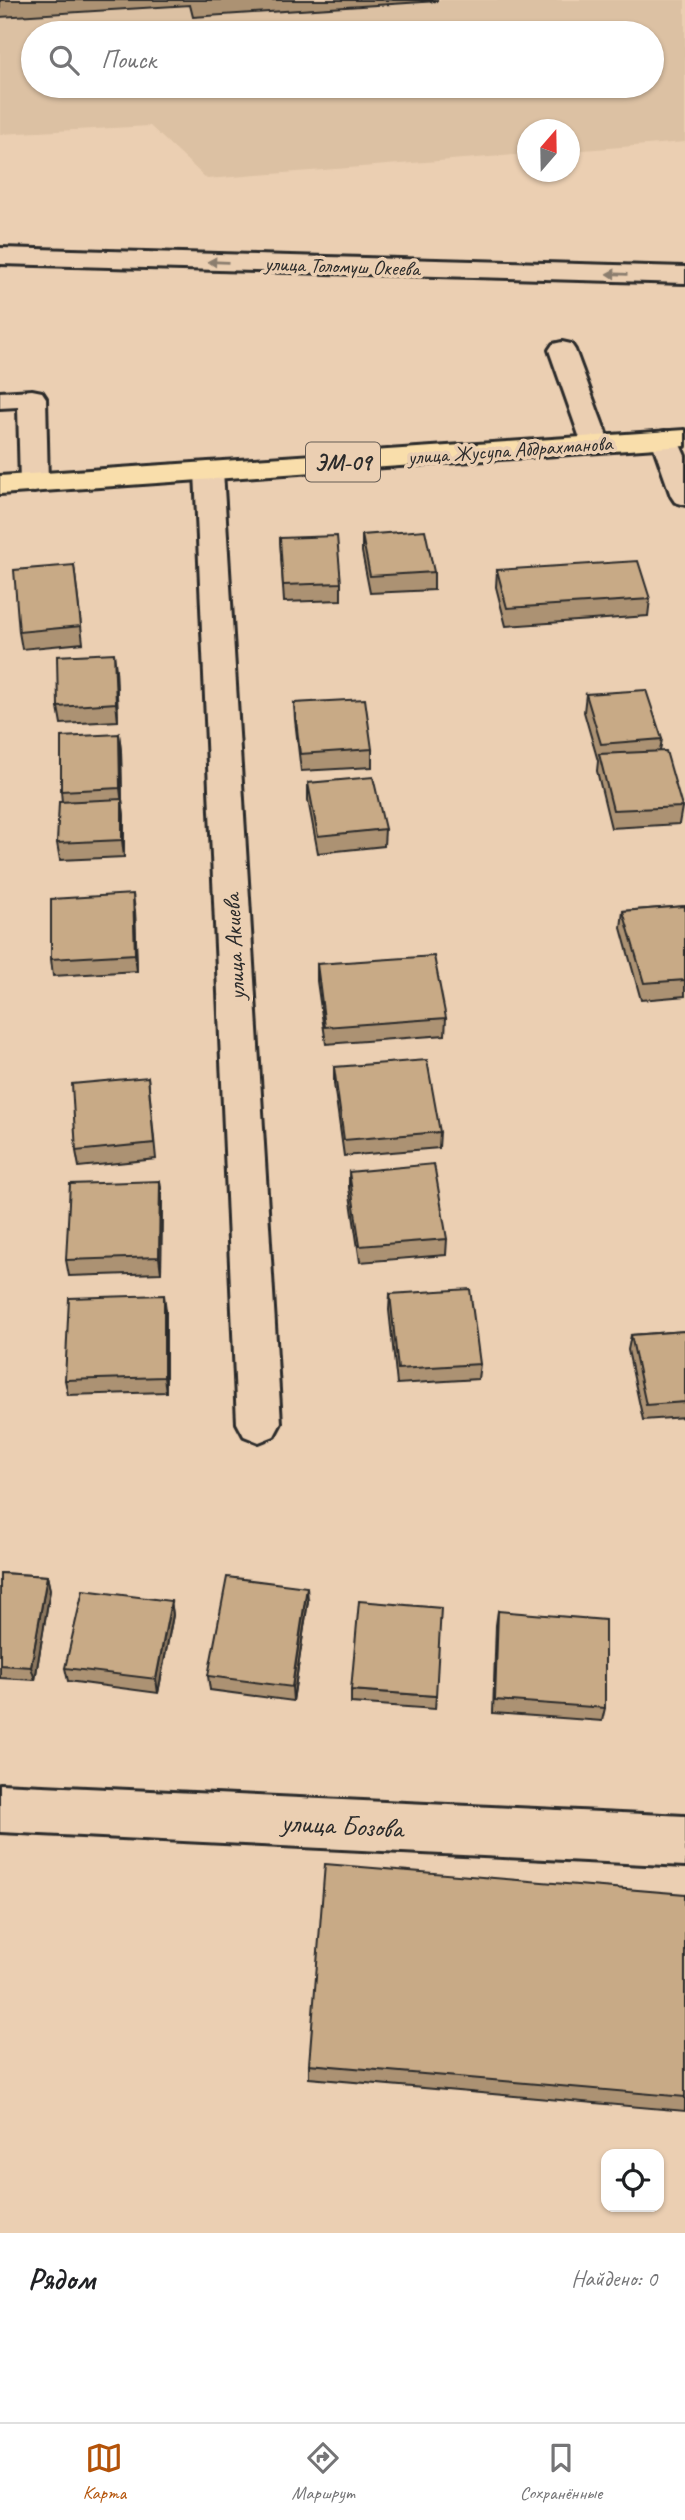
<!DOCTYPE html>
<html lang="ru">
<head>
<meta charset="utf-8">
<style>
	body { margin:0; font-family:Caveat,sans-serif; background:#f2f2f2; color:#202124 }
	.controls { position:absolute; right:21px; bottom:21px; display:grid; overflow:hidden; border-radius:14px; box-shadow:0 2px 5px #0004 }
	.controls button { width:63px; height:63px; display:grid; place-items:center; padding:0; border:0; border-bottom:2px solid #e0e0e0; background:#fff; color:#202124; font:35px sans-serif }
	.compass { position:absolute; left:517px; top:119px; width:63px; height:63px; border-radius:50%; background:#fff; box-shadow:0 2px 5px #0004; rotate:20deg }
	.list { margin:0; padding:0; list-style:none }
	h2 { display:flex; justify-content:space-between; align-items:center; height:91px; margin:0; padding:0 28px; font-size:30px }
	h2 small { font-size:23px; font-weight:400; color:#757577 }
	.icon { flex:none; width:38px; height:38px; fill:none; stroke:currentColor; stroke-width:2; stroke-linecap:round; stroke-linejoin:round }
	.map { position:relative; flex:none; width:685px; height:2233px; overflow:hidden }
	.search { position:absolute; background:#fff; box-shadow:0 2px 5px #0004; left:21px; right:21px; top:21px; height:77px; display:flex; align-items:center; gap:18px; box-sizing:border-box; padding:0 24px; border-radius:38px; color:#757577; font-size:26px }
	.sheet { height:189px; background:#fff }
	nav { display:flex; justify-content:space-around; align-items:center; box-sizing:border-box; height:98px; border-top:2px solid #e0e0e0; background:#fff; font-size:19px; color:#757577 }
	nav a { display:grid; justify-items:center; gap:4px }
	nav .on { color:#b45309 }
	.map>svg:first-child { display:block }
	.built { fill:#dcc1a3; fill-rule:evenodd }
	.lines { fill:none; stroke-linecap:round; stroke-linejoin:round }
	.minor-casing { stroke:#2b2b2b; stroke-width:6 }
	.highway-casing { stroke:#2b2b2b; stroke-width:6 }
	.minor { fill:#ebcfb2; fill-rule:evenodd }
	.highway { fill:#f9deab; fill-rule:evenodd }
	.wall { fill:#ac9273; stroke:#2b2b2b; stroke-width:2 }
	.shaded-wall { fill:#8c775e; stroke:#2b2b2b; stroke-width:2 }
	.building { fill:#c8aa86; stroke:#2b2b2b; stroke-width:2 }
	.oneway { fill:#8b7d6e }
	.labels { text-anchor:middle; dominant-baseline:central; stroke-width:7; stroke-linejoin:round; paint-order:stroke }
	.far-street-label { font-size:21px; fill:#2b2b2b; stroke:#ebcfb2 }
	.shield { fill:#ebcfb2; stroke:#655c54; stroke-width:2 }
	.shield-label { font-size:23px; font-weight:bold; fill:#2b2b2b }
	.street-label { font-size:24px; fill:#2b2b2b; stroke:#ebcfb2 }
	.near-street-label { font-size:28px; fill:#2b2b2b; stroke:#ebcfb2 }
</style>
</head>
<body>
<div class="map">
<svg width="685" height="2233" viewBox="0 0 685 2233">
	<rect width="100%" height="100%" fill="#ebcfb2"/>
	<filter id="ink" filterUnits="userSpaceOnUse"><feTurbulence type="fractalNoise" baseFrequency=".0143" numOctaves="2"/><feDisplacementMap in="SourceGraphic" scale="14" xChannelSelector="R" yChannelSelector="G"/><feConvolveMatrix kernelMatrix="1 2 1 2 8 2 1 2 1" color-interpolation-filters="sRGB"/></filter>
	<g filter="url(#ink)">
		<path class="built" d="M0 0H685V142L570 151V130H528L527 154 207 179 150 126 0 134ZM33 33H652V86H33Z"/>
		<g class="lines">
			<defs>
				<g id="minor">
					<polygon points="0,248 685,267 685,283 0,264"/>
					<polygon points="562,342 571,344 575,350 610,444 606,450 596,452 586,450 582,444 549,350 553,344"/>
					<polygon points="32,390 42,392 46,398 48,483 44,489 34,492 24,489 20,483 18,407 0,408 0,392"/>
					<polygon points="665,431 675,433 685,456 685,505 675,502 671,496 651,439 655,433"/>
					<polygon points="209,462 219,465 223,471 281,1423 274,1436 259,1442 244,1436 237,1423 195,471 199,465"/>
					<polygon points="0,1784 685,1816 685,1866 0,1832"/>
				</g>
				<polygon id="highway" points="685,430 685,446 0,494 0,476"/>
			</defs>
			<use href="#minor" class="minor-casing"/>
			<use href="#highway" class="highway-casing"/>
			<use href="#minor" class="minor"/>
			<use href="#highway" class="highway"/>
		</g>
		<g class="wall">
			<polygon points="0,0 437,0 437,1 193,17 190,5 0,17"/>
			<polygon points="362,535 434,572 434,590 370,593 362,552"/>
			<polygon points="280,538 341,583 341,600 284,602"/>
			<polygon points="74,565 83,643 22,649 19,632"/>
			<polygon points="497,570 650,599 648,616 506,626 496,587"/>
			<polygon points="116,670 118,721 61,724 58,707"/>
			<polygon points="586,694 662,739 660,751 682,807 679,824 611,828 597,771 598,761 584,712"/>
			<polygon points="294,703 372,749 372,767 301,771 295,720"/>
			<polygon points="119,734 121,751 122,799 124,816 124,857 60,860 57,843 62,802 61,791"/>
			<polygon points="308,783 385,829 384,846 318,853 308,800"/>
			<polygon points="685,906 685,996 641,1000 621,928 623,911"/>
			<polygon points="135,911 137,971 53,976 51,959"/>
			<polygon points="317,964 446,1018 445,1035 326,1044 317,981"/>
			<polygon points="334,1067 440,1132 439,1148 344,1156 334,1084"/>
			<polygon points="148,1077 156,1159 79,1167 76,1151"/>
			<polygon points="349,1172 447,1239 446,1255 360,1262 349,1188"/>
			<polygon points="160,1181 162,1198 161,1273 69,1276 66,1260"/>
			<polygon points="390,1294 480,1364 478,1379 397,1384 389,1310"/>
			<polygon points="166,1310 166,1392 68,1395 65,1380"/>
			<polygon points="685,1331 685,1417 643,1420 628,1350 631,1335"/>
			<polygon points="0,1573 47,1576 50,1590 35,1680 0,1678"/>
			<polygon points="171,1601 173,1615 158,1693 68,1681 65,1668"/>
			<polygon points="308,1601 293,1701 210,1690 208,1676"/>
			<polygon points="498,1611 605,1708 602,1721 493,1713 496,1625"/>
			<polygon points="351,1690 436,1696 435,1709 351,1703"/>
			<polygon points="685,1894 685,2111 309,2078 309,2064"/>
		</g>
		<g class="shaded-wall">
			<polygon points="114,653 116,670 118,721 116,703"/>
			<polygon points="119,734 121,751 122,805 120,788"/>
			<polygon points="122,799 124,816 124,857 122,840"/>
			<polygon points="133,894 135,911 137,971 135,954"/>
			<polygon points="160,1181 162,1198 161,1273 159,1257"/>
			<polygon points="164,1295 166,1310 166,1392 164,1377"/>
			<polygon points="47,1576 50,1590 35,1680 31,1667"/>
			<polygon points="307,1587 308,1601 293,1701 292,1687"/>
			<polygon points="171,1601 173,1615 158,1693 156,1679"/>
		</g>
		<g class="building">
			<polygon points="425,530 434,572 370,576 362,535"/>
			<polygon points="337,536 341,583 283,585 280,538"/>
			<polygon points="638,561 650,599 507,608 497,570"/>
			<polygon points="74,565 81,626 19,632 14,570"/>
			<polygon points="114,653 116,703 58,707 57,656"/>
			<polygon points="646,690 662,739 601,744 586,694"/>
			<polygon points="365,699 372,749 300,754 294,703"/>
			<polygon points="119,734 120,788 61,791 61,737"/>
			<polygon points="666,751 682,807 613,810 599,754"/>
			<polygon points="373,777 385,829 318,836 308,783"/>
			<polygon points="122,799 122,840 57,843 59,802"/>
			<polygon points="133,894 135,954 51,959 51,899"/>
			<polygon points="685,906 685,980 644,983 623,911"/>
			<polygon points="434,956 446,1018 325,1027 317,964"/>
			<polygon points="427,1060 440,1132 344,1140 334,1067"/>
			<polygon points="148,1077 154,1143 76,1151 72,1084"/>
			<polygon points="434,1164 447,1239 360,1246 349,1172"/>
			<polygon points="160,1181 159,1257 66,1260 70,1184"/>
			<polygon points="470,1289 480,1364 398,1369 390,1294"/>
			<polygon points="164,1295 164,1377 65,1380 69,1298"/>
			<polygon points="685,1331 685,1402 646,1405 631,1335"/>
			<polygon points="0,1573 47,1576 31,1667 0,1665"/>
			<polygon points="227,1577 307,1587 292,1687 208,1676"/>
			<polygon points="83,1590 171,1601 156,1679 65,1668"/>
			<polygon points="359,1601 441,1608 436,1696 351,1690"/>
			<polygon points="498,1611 605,1620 605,1708 495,1700"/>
			<polygon points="325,1864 685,1894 685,2097 309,2064"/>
		</g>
		<defs><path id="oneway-solid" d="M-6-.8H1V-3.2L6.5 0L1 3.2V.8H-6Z" transform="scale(1.75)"/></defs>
		<g class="oneway">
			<use href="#oneway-solid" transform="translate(218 262) rotate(-178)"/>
			<use href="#oneway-solid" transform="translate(617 274) rotate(-178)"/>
		</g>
	</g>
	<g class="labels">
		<g class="far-street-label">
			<text transform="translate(342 266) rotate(2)">улица Толомуш Океева</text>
			<text transform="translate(510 450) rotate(-4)">улица Жусупа Абдрахманова</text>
		</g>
		<rect class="shield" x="306" y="442.5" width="74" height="39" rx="5"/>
		<g class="shield-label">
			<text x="343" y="462">ЭМ-09</text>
		</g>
		<g class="street-label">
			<text transform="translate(234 947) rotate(-93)">улица Акиева</text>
		</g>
		<g class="near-street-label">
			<text transform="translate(342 1825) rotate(3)">улица Бозова</text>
		</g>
	</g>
</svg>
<div class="controls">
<button><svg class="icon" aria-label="locate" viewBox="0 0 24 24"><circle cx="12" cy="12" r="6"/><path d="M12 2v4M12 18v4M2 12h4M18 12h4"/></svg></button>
</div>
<svg class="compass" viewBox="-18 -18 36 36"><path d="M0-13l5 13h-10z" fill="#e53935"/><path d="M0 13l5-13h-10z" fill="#757577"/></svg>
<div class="search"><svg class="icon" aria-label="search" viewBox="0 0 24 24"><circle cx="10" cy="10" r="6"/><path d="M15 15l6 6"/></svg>Поиск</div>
</div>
<section class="sheet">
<h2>Рядом<small>Найдено: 0</small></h2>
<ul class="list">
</ul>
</section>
<nav>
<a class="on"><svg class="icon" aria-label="map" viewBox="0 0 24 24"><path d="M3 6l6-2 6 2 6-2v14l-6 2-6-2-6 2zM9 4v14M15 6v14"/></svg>Карта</a>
<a><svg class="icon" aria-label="directions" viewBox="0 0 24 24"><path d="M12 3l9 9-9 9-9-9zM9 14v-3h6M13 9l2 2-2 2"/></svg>Маршрут</a>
<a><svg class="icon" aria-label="saved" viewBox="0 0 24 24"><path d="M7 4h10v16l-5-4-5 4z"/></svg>Сохранённые</a>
</nav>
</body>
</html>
